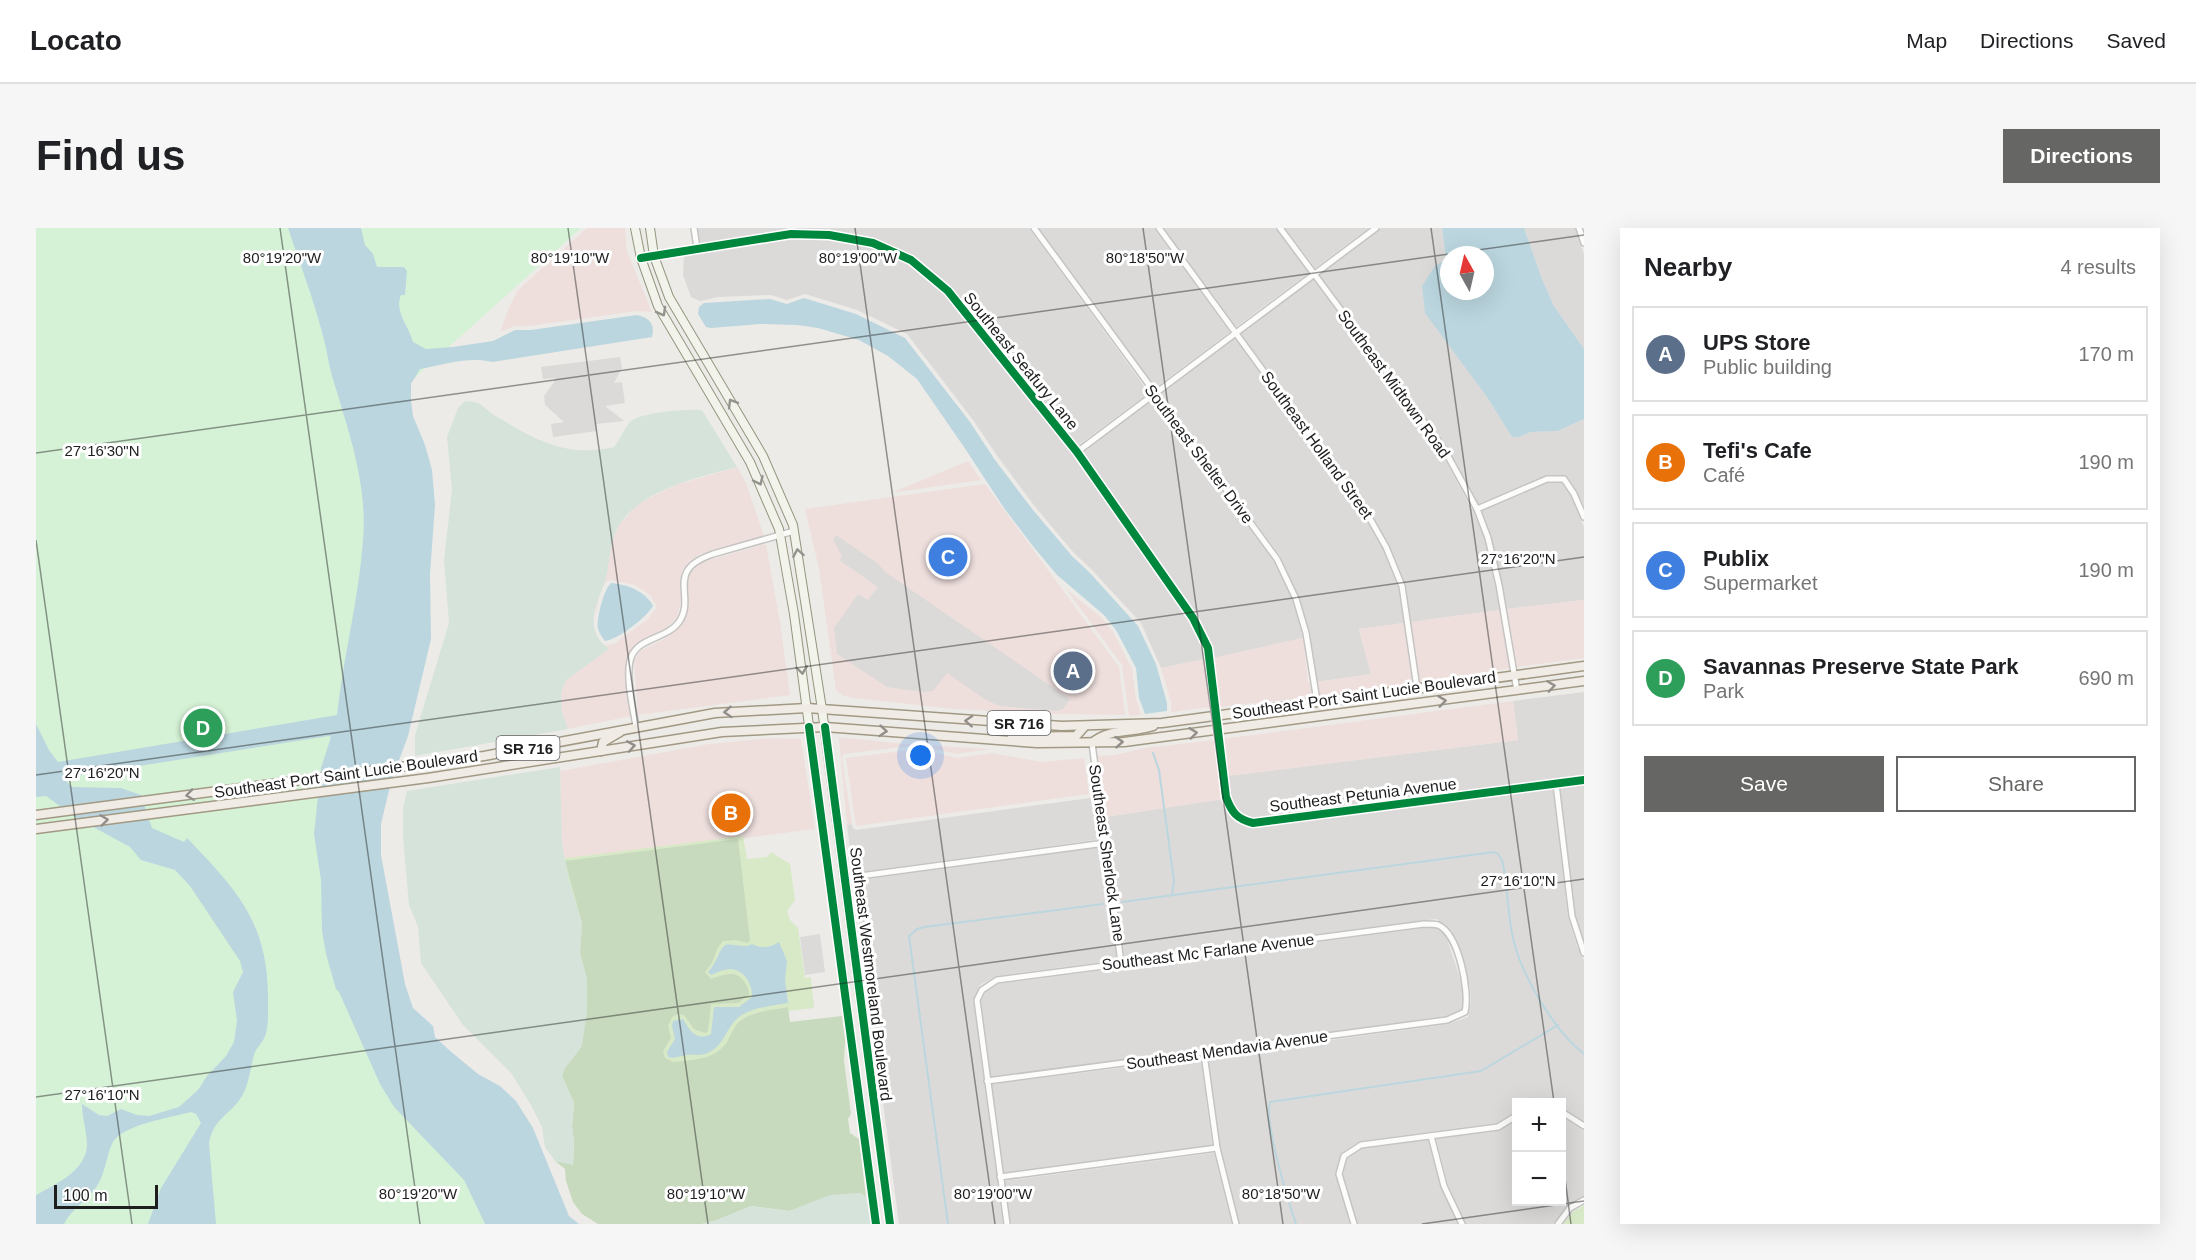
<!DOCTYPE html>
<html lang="en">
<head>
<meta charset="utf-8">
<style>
	body { margin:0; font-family:Arial,sans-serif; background:#f6f6f6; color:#202124 }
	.controls { position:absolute; right:18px; bottom:18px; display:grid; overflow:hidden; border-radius:0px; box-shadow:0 6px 24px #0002 }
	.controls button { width:54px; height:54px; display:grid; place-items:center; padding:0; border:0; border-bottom:2px solid #e0e0e0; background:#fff; color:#202124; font:30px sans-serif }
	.compass { position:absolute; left:1404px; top:18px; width:54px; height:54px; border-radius:50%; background:#fff; box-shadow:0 6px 24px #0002; rotate:352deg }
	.scale { position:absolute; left:18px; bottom:15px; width:104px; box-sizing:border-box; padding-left:6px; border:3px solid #1e1e1e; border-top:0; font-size:16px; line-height:21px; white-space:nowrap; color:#1e1e1e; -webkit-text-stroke:4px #fff; paint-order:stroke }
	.you { position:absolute; left:885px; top:528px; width:21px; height:21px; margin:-15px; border:4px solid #fff; border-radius:50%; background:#1a73e8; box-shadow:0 0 0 9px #1a73e833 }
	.badge { display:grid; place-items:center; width:39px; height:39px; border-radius:50%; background:#666664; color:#fff; font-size:20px; font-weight:700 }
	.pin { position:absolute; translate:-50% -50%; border:3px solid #fff; box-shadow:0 2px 6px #0006 }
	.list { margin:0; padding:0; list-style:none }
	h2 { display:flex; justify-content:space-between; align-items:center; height:78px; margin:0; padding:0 24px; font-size:26px }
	h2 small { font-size:20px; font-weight:400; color:#757577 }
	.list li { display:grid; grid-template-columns:39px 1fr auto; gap:18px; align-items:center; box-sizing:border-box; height:96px; margin:0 12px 12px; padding:0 12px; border:2px solid #e0e0e0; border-radius:0px }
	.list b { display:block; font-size:22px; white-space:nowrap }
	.list p { margin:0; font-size:20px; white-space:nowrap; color:#757577 }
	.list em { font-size:20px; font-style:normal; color:#757577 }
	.actions { display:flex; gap:12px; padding:18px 24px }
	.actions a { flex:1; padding:14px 0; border:2px solid #666664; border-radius:0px; text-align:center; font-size:21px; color:#666664 }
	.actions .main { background:#666664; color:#fff }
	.map { position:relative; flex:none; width:1548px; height:996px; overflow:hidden; border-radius:0px }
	header { display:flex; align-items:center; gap:36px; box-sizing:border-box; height:84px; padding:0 30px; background:#fff; border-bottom:2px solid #e0e0e0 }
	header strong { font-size:28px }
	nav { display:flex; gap:33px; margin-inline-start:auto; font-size:21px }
	.intro { display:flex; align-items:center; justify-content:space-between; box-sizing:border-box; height:144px; padding:0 36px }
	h1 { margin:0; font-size:42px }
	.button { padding:15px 27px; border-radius:0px; background:#666664; color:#fff; font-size:21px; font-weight:700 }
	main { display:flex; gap:36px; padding:0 36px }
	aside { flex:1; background:#fff; border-radius:0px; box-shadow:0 6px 24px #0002 }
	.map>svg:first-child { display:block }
	.residential { fill:#dcdad8 }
	.commercial { fill:#eedfdd }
	.religious { fill:#dbdad8 }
	.grass { fill:#d8e9c7 }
	.forest { fill:#c7dabd }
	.wetland { fill:#d5e3db }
	.park { fill:#d6f2d6 }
	.water { fill:#bbd6df; fill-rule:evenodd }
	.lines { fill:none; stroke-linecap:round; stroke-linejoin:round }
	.stream { stroke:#bbd6df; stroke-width:2 }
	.street-casing { stroke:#c5c4c3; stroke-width:8 }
	.secondary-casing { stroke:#949680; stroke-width:10 }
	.primary-casing { stroke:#a29984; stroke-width:11 }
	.street { stroke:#fcfcfb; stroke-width:5 }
	.secondary { stroke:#f2f3ea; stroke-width:8 }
	.primary { stroke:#f0ece5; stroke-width:8 }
	.cycleway-casing { stroke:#fff; stroke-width:11 }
	.cycleway { stroke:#00873e; stroke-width:8 }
	.oneway { stroke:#93938e }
	.oneway2 { stroke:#928f8b }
	.ticks { fill:none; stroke:#1e1e1e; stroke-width:1.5; stroke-opacity:0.45 }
	.labels { text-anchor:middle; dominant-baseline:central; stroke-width:6; stroke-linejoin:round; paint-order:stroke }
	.shield { fill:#fff; stroke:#626262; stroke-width:1.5 }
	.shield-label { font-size:15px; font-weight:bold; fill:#1e1e1e }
	.street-label { font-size:16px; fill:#1e1e1e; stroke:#fff }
	.ticks-label { font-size:15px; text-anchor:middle; fill:#1e1e1e; stroke:#fff; stroke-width:6; stroke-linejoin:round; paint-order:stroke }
</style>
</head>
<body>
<header>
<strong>Locato</strong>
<nav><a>Map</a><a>Directions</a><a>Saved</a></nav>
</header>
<div class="intro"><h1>Find us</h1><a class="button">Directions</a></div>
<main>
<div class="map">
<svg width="1548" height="996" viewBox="0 0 1548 996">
	<rect width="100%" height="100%" fill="#edebe7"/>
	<g class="residential">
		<polygon points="661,0 751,0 752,3 664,16"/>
		<polygon points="759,0 993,0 1113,165 1041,218 915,60 877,29 837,11 793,3 759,2"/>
		<polygon points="1002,0 1118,0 1194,104 1119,160"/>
		<polygon points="1127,0 1239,0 1273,45 1200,99"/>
		<polygon points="1249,0 1333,0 1279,40"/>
		<polygon points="1346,0 1406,0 1410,31 1399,38 1394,47 1411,113 1451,169 1476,209 1483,209 1495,204 1522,203 1548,191 1548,279 1541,264 1527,247 1510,248 1442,276 1411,219 1283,47"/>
		<polygon points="1488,0 1539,0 1548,26 1548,121 1518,78 1506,51"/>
		<polygon points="756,10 793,11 836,19 874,36 910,65 1038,226 1153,393 1168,421 1169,431 1125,440 1105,395 1056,342 1038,325 1000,280 962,229 937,192 871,106 821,82 769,66 751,72 735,67 682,69 664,73 655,69 647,47 648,27"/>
		<polygon points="1277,51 1405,224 1437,283 1449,311 1464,382 1375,394 1369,357 1353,317 1332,280 1205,106"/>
		<polygon points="1199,110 1326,284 1347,321 1362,359 1368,395 1323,401 1335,446 1281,454 1274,405 1263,370 1244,328 1124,167"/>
		<polygon points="1118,171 1238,333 1257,373 1267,410 1177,430 1175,418 1159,388 1046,225"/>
		<polygon points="1512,255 1526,255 1535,268 1548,299 1548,372 1471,381 1455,309 1445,283"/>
		<polygon points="1548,464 1548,548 1217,591 1206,588 1198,580 1194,568 1191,548 1482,512 1477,473"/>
		<polygon points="1548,556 1548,717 1539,688 1524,560"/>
		<polygon points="1517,561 1532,689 1541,718 1548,732 1548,894 1526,880 1526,874 1507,873 1480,874 1480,883 1461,895 1324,913 1306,924 1300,944 1314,996 1203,996 1184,920 1172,829 1412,796 1432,789 1435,774 1434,759 1422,716 1415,702 1400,691 1088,731 1069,589 1187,571 1191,584 1202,595 1218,599"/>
		<polygon points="1059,563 1065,611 817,645 811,597 816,596 817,600 820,602 1054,570"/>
		<polygon points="1066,619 1081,732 960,748 944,757 938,771 939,785 967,996 863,996 818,653"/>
		<polygon points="1388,700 1400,700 1410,708 1427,759 1428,773 1426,781 1410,788 1167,822 954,849 945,773 949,765 962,756"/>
		<polygon points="1165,830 1176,917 967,945 955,856"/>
		<polygon points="1526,889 1548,903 1548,968 1532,978 1517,996 1430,996 1412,957 1400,911 1462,903 1480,892 1480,974 1526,974"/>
		<polygon points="1392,912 1405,960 1422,996 1321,996 1307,946 1311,931 1326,921"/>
		<polygon points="1178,925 1196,996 974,996 968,953"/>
	</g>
	<g class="commercial">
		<polygon points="551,0 589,0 591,24 616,84 601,83 494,98 479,98 464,104 472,82 482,62"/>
		<polygon points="932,233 945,252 855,265"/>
		<polygon points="701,239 710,255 728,308 664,326 654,333 647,341 644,352 645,372 641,390 628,402 599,416 591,429 590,442 595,488 532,501 526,484 525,465 530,452 572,421 570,417 578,416 612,391 621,379 614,367 599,357 574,352 570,354 564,363 559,391 560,372 570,350 573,323 581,300 601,276 640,257"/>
		<polygon points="949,256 1083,439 1089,487 1012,486 918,481 818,470 808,468 800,462 783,341 769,281"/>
		<polygon points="730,316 744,394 754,467 602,487 598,433 604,423 632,409 647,395 651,382 650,362 653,346 666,334"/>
		<polygon points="1030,361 1066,390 1077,404 1096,441 1100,471 1105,487 1093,488 1086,437"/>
		<polygon points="1548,372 1548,430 1481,439 1471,381"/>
		<polygon points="1464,382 1474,440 1383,455 1375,394"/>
		<polygon points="1368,395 1376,456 1283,468 1281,454 1335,446 1323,401"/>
		<polygon points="1267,410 1272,455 1274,455 1276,469 1182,479 1177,430"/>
		<polygon points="1169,431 1175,479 1135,484 1135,474 1125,440"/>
		<polygon points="1477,473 1482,512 1191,548 1186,511"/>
		<polygon points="737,510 765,511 779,601 529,633 526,616 524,543 673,516"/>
		<polygon points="811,510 868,516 954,521 921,526 881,517 808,526 806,531 816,596 811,597 803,510"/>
		<polygon points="1179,512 1187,571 1069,589 1062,528 1079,527 1109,520"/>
		<polygon points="882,521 921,530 956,525 1006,534 1048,530 1053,566 820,598 810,530"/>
	</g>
	<g class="religious">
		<polygon points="584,129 586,140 578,155 586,154 589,175 569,178 588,193 560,196 561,203 517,209 515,196 528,194 509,177 508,168 518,154 519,150 507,151 505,139"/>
		<polygon points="800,307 841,335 852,346 1034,471 1027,481 1021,483 964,478 950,472 911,445 897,463 887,464 851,459 801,426 798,400 822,366 832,372 842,359 803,332 806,328 797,312"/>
		<polygon points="784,706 789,744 769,747 764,709"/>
	</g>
	<g class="grass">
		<polygon points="707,608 711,631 731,629 735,624 754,636 759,672 751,683 754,692 762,700 769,750 775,749 778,780 751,783 699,837 547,857 515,632"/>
		<polygon points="1548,977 1548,996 1527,996 1537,984"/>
	</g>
	<path class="forest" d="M702 611 714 712 712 715 700 712 687 713 682 719 676 735 669 744 675 751C686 747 699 741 708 753 711 758 713 761 713 767L702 775 675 776 672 803 669 805 658 801 648 787 642 786 636 789 632 798 635 810 627 823 629 830 637 834C656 832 679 832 691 814 696 805 698 797 707 791 719 783 737 782 752 779L754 794 806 788 809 812 808 833 815 886 812 891 814 905 823 911 830 969 824 965 753 983 715 978 681 992 666 996H562L546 986 537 974 530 953 529 941 519 933 537 936 538 914 536 898 538 875 526 848 528 841 546 818 551 751 544 725 546 695 529 633Z"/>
	<g class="wetland">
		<path d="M429 173C433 173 439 174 442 175 448 178 454 185 461 189 500 212 531 230 578 219 583 213 590 198 594 194 605 184 652 181 666 182L701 239C663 249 600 263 581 301 573 317 574 334 570 350 564 370 550 391 563 411 566 416 570 417 573 421L530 452 525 465 526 484 532 501 379 528V507L413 395 408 332 416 262 411 209 422 180Z"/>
		<polygon points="524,539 526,616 533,652 546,695 544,725 551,751 551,784 546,818 528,841 526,848 538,875 536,898 538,914 537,937 519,933 509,919 506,899 495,877 475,845 427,797 385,735 382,699 373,677 367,609 367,580 371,563"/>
		<polygon points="824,965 830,969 835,996 666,996 681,992 715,978 753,983 794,967"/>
	</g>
	<polygon class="park" points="0,0 545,0 353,173 330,744 485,996 0,996"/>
	<g class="water">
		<path d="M252 0H325L329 17 337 26 341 39H368L371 43 369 67H365C358 84 373 98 377 114L390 121 417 119 457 113 479 102H495L601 87C614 90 619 96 616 109L456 134C432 128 408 137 384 141L375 156V172L377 188 389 217 396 242 399 277 394 346 395 411 372 508 355 554 345 596V627L369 756 377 780 397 798 399 809 413 822 442 846 464 858 480 873 497 900 533 988 543 996H449L428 952 358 879 344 856 303 764 300 761 290 726 286 703 285 652 278 606 285 540 295 509 293 508 27 550 36 559 85 560 105 567 116 600 148 614 151 610C200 661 231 693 232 767 232 777 233 800 229 808 227 814 222 818 219 824 214 838 214 855 206 868 195 887 178 889 173 915L180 996H112L125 960 165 895 160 886 155 884C136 889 87 897 77 914 70 927 70 944 61 958 52 972 36 980 28 996H0V967C20 956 50 943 51 917 51 904 46 890 46 876L63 887 71 888 85 881 101 887 113 888 143 879 162 862 171 848 190 828 198 814 201 793 197 764 207 744 204 733 154 658 139 642 105 632 94 619 39 589 10 568 0 569V496L13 522 22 534 301 487C307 429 323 371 327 312 332 257 312 201 296 148 292 135 291 121 287 108 278 72 264 36 252 0Z"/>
		<path d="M1406 0H1488L1506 51 1518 78 1548 121V191L1522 203 1495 204 1483 209H1476L1451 169 1389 85 1386 58 1399 38 1410 31ZM1413 27H1449V63H1413Z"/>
		<polygon points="768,70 820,86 869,110 934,194 959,232 997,282 1036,328 1054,345 1102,398 1120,436 1131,475 1131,483 1109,486 1103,470 1100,440 1080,402 1068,387 1021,347 996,317 968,280 928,219 881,151 852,128 823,112 782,100 761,97 724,96 675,100 670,99 662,86 663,79 668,75 734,71 751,76"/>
		<path d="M575 355C590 356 610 363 617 378 611 389 581 412 569 413 567 410 563 405 562 401 560 391 568 361 575 355Z"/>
		<path d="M743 714 751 733 749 752 752 775C736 778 716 779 703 789 688 801 690 818 669 826 663 828 657 826 651 827 644 828 639 831 632 829L631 824 639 811 636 798 637 793 647 791C653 802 661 814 675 806L678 779H703L716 769C717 757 708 741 694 741 688 741 680 745 675 747L672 744C681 735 681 725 689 717 697 715 710 721 716 716 727 721 733 720 743 714Z"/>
	</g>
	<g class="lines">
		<g class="stream">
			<polyline points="1117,525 1123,542 1138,653 1136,667"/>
			<path d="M1086 674 1458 624 1462 626 1466 632C1472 657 1471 684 1477 710 1485 746 1518 803 1548 826"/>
			<polyline points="912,996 873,708 881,701 888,699 1067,676"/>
			<path d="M1260 996C1252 972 1228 895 1234 874L1445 843 1522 797"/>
		</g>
		<defs>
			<g id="street">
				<polyline points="658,0 661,20"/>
				<polyline points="998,0 1241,331 1260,371 1270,405 1281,473"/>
				<polyline points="1123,0 1329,282 1350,319 1366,358 1381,460"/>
				<polyline points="1244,0 1408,221 1441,281 1452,310 1463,357 1481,463"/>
				<polyline points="1543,0 1548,15"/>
				<path d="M605 30 755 6 793 7 837 15 875 32 912 63 1041 224 1157 390 1172 420 1190 569C1196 585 1201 591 1217 595L1548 552"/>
				<polyline points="1041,224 1340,0"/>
				<polyline points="1441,281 1511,251 1528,251 1538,266 1548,289"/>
				<path d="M600 498C597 480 590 451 594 433 599 409 630 412 643 394 661 368 627 343 677 326L758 303"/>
				<polyline points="1056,515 1085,735"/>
				<polyline points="1520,556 1536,688 1548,725"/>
				<polyline points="809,650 1069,615"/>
				<polyline points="1168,826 1181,920 1200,996"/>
				<path d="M951 853 1411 792 1429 784C1434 764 1423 706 1402 697 1398 696 1392 696 1388 696L961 752 946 762 941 772 971 996"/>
				<polyline points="1526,884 1548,898"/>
				<polyline points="1395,908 1408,958 1426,996"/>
				<polyline points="964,949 1181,920"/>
				<polyline points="1318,996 1303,946 1308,928 1325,917 1462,899 1480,888"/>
				<polyline points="1522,996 1534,980 1548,972"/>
			</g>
			<g id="secondary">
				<polyline points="599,0 605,30 622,78 714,234 743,301 758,386 840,996"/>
				<polyline points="614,0 618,28 633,69 727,228 757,297 786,481 854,996"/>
			</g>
			<g id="primary">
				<polyline points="976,509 1040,508 1048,499"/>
				<path d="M1056 515C1073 500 1097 505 1117 498"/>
				<polyline points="565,523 567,514 584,504"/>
				<polyline points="0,587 448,528 679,485 771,480 1026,498 1126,495 1548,438"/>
				<polyline points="0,601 392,550 686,504 789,499 1001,515 1088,514 1548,453"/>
			</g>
		</defs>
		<use href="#street" class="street-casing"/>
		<use href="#secondary" class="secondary-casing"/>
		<use href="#primary" class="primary-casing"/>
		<use href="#street" class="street"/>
		<use href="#secondary" class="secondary"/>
		<use href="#primary" class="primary"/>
		<defs>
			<g id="cycleway">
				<path d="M605 30 755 6 793 7 837 15 875 32 912 63 1041 224 1157 390 1172 420 1190 569C1196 585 1201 591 1217 595L1548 552"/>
				<polyline points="773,499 840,996"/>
				<polyline points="789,499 854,996"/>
			</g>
		</defs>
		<use href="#cycleway" class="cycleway-casing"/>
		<use href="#cycleway" class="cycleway"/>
	</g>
	<defs><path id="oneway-chevron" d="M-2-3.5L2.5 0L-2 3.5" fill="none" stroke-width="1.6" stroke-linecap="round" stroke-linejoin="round" transform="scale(1.5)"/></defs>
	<g class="oneway">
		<use href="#oneway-chevron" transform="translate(626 84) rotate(61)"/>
		<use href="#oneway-chevron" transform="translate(696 175) rotate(-121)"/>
		<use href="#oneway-chevron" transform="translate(723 253) rotate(65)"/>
		<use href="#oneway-chevron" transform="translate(762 325) rotate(-100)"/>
		<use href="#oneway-chevron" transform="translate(766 442) rotate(82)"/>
	</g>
	<g class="oneway2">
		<use href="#oneway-chevron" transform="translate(1515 458) rotate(-8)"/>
		<use href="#oneway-chevron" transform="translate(1406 473) rotate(-7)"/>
		<use href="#oneway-chevron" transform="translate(692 484) rotate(176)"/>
		<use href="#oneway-chevron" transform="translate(933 493) rotate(-177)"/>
		<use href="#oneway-chevron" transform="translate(847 503) rotate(5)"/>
		<use href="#oneway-chevron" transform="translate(1157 505) rotate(-7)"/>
		<use href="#oneway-chevron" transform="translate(1083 514) rotate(-4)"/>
		<use href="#oneway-chevron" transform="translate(595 518) rotate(-10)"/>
		<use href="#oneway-chevron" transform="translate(154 567) rotate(172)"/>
		<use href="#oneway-chevron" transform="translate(68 592) rotate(-7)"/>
	</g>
	<path class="ticks" d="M244 0 384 996M532 0 672 996M819 0 959 996M1107 0 1247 996M1395 0 1518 874M0 225 1548 7M0 312 96 996M0 547 1548 329M0 869 1548 651M1526 928 1535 996M1386 996 1548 973"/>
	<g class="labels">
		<g class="shield">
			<rect x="951.5" y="483" width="63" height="24" rx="4.5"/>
			<rect x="460.5" y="508" width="63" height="24" rx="4.5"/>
		</g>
		<g class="shield-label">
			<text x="983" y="495">SR 716</text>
			<text x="492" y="520">SR 716</text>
		</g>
		<g class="street-label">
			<text transform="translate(985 133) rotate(51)">Southeast Seafury Lane</text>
			<text transform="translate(1358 156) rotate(54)">Southeast Midtown Road</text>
			<text transform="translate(1281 217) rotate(54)">Southeast Holland Street</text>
			<text transform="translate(1163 226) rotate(53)">Southeast Shelter Drive</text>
			<text transform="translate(1328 467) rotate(-8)">Southeast Port Saint Lucie Boulevard</text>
			<text transform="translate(310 546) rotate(-8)">Southeast Port Saint Lucie Boulevard</text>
			<text transform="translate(1327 567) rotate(-7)">Southeast Petunia Avenue</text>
			<text transform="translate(1071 625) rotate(82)">Southeast Sherlock Lane</text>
			<text transform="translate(1172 724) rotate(-7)">Southeast Mc Farlane Avenue</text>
			<text transform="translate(835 746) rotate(83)">Southeast Westmoreland Boulevard</text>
			<text transform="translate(1191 822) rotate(-8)">Southeast Mendavia Avenue</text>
		</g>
	</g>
	<g class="ticks-label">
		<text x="246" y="35">80°19'20"W</text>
		<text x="534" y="35">80°19'10"W</text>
		<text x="822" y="35">80°19'00"W</text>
		<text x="1109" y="35">80°18'50"W</text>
		<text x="66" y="228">27°16'30"N</text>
		<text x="1482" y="336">27°16'20"N</text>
		<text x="66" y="550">27°16'20"N</text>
		<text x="1482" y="658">27°16'10"N</text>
		<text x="66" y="872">27°16'10"N</text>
		<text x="382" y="971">80°19'20"W</text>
		<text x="670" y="971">80°19'10"W</text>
		<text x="957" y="971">80°19'00"W</text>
		<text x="1245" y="971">80°18'50"W</text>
	</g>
</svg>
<div class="controls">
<button>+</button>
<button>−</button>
</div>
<svg class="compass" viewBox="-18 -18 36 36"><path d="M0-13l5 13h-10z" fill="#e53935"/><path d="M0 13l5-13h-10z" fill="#757577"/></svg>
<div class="scale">100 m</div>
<div class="you"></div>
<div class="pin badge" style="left:1037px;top:443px;background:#5c6f8a">A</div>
<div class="pin badge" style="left:695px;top:585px;background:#e8710a">B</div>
<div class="pin badge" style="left:912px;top:329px;background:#3f7fe0">C</div>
<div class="pin badge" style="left:167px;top:500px;background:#2e9e5b">D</div>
</div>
<aside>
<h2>Nearby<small>4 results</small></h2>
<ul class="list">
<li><span class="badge" style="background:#5c6f8a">A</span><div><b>UPS Store</b><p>Public building</p></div><em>170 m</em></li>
<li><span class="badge" style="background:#e8710a">B</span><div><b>Tefi's Cafe</b><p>Café</p></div><em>190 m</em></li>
<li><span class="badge" style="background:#3f7fe0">C</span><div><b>Publix</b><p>Supermarket</p></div><em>190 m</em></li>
<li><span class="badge" style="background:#2e9e5b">D</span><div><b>Savannas Preserve State Park</b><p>Park</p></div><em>690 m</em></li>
</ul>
<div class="actions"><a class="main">Save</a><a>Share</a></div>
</aside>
</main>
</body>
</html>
